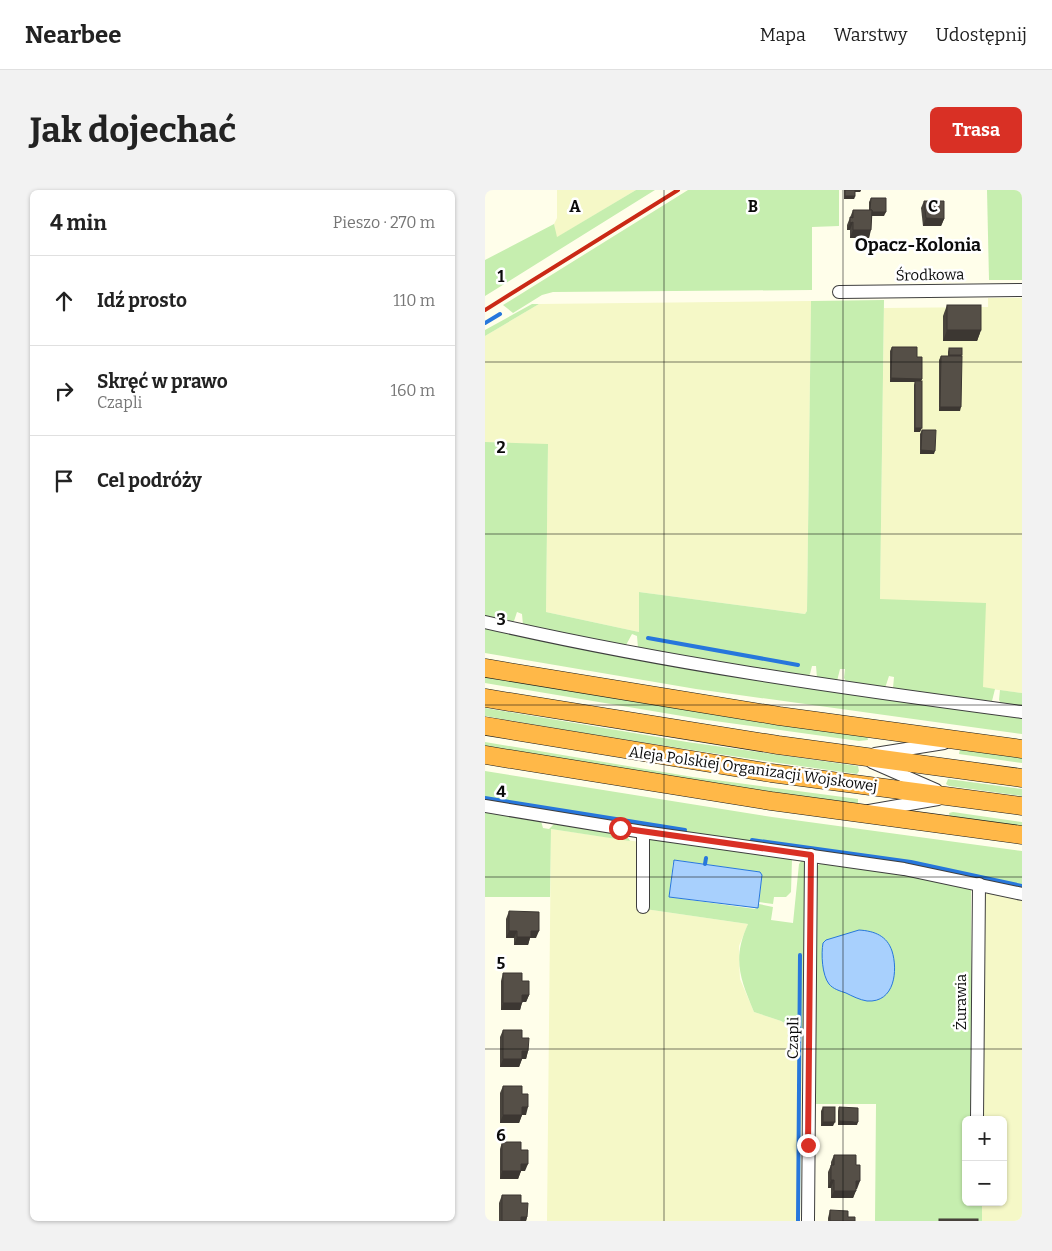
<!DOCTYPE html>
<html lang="pl">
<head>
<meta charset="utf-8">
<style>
	body { margin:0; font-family:Bitter,serif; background:#f2f2f2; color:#222 }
	.controls { position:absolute; right:15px; bottom:15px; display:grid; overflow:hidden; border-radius:8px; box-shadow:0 1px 4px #0004 }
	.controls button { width:45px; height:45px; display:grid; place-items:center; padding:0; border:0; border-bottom:1px solid #e0e0e0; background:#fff; color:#222; font:25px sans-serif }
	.stop { position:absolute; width:15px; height:15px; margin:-11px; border:4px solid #d93025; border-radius:50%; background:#fff }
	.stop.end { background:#d93025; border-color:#fff; box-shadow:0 1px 5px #0008 }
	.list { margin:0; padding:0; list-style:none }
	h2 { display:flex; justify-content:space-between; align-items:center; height:65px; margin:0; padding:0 20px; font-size:21px }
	h2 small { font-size:16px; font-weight:400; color:#767676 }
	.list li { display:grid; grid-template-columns:32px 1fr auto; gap:15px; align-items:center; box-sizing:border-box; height:90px; padding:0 20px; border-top:1px solid #e0e0e0 }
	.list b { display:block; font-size:19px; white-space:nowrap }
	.list p { margin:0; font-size:16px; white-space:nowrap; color:#767676 }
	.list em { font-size:16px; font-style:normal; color:#767676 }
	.icon { flex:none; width:28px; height:28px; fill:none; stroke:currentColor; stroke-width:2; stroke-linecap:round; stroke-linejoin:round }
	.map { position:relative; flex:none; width:537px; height:1031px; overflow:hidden; border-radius:8px }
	header { display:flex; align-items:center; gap:30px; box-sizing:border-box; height:70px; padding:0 25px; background:#fff; border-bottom:1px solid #e0e0e0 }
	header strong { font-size:24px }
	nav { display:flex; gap:28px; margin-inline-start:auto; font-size:18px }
	.intro { display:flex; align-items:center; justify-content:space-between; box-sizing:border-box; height:120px; padding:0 30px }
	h1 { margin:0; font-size:35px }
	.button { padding:12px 22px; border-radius:8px; background:#d93025; color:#fff; font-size:18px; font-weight:700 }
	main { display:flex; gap:30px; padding:0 30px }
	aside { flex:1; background:#fff; border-radius:8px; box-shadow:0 1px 4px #0004 }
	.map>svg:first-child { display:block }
	.farmland { fill:#f5f8c7 }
	.green { fill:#c6eeaf }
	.water { fill:#a8d0fd; stroke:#2777dc }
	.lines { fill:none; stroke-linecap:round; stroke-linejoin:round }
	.stream { stroke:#2777dc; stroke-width:4 }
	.minor-casing { stroke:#3e3e3e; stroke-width:14 }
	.highway-casing { stroke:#1c1c1c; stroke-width:19 }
	.minor { stroke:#fff; stroke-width:12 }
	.highway { stroke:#ffb848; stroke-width:18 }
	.rail { stroke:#ca2915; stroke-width:4 }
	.wall { fill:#49443d }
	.shaded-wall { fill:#3c3732 }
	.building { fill:#554f47; stroke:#3c3732 }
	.route { stroke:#d93025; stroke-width:6 }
	.grid { fill:none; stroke:#0b0b0b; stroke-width:1; stroke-opacity:0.55 }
	.labels { text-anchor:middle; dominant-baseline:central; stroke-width:5; stroke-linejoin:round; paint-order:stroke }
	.street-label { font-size:15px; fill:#0b0b0b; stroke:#fff }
	.quarter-label { font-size:18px; font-weight:bold; fill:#0b0b0b; stroke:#fff }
	.grid-label { font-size:16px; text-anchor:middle; font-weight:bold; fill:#0b0b0b; stroke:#fff; stroke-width:5; stroke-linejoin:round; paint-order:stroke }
</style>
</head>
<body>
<header>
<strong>Nearbee</strong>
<nav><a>Mapa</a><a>Warstwy</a><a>Udostępnij</a></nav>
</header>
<div class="intro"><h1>Jak dojechać</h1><a class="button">Trasa</a></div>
<main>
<aside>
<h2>4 min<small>Pieszo · 270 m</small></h2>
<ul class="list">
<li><svg class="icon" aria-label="ahead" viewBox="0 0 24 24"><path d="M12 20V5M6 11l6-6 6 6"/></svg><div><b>Idź prosto</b></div><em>110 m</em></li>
<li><svg class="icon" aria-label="right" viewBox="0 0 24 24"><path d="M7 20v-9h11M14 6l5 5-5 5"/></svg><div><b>Skręć w prawo</b><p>Czapli</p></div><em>160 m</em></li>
<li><svg class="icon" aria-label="arrive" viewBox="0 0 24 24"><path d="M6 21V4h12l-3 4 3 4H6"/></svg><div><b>Cel podróży</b></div></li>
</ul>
</aside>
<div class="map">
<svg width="537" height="1031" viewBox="0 0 537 1031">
	<rect width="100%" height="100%" fill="#fffeea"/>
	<g class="farmland">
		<polygon points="72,0 151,0 71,48 69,34 72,28"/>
		<polygon points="503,108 537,108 537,503 498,498 395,409 399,118 503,117"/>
		<polygon points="326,111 322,421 320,424 154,402 154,442 61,422 63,255 0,252 0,146 54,114"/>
		<polygon points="66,639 155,652 160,719 263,734 254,756 254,771 255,789 269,822 296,831 318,844 315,1031 62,1031"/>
		<polygon points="505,701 537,709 537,1031 497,1031 497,1012 518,1012 518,930 497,930 499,705"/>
	</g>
	<g class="green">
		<polygon points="151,0 170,0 0,106 0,70 69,34 72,47"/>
		<polygon points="203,0 354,0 354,36 327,37 327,100 68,102 57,105 28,123 18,115"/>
		<polygon points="502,0 537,0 537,90 504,90"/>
		<polygon points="399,110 395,409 501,413 498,497 510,499 507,511 411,501 408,498 409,487 404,486 400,498 362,493 359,488 360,479 355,479 352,491 332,488 331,476 327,476 325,484 322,488 153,458 152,446 147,444 141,455 38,435 37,424 32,422 29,431 24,433 0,428 0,252 63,254 61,422 154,442 154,402 320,424 322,421 326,111"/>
		<polygon points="47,114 54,114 0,146 0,140"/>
		<polygon points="0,437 265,489 537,527 537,544 211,499 0,463"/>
		<polygon points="0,486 206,520 382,546 383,550 374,551 215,529 0,493"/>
		<polygon points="515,500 537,503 537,518 517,515 514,510"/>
		<path d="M0 518 202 552 373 576 374 581 372 584C248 567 124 548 0 526Z"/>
		<polygon points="0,552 208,587 373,609 373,616 0,558"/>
		<polygon points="475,559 537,566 537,573 474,564"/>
		<polygon points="0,581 287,627 537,661 537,699 0,611"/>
		<polygon points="463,589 537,599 537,606 464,596 461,594"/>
		<polygon points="0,620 56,631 58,638 64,639 71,632 141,644 145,651 66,639 65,707 0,707"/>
		<polygon points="468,622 537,632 537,638 465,628 464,623"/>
		<path d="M163 648 307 669 306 702 301 707H289L288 714 274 712 277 685 275 682 191 670 188 672 184 707 270 719 274 714 288 717 286 730 308 733 314 674 317 670 320 674 318 844 296 831 269 822C255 788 247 769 263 734L160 719Z"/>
		<polygon points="337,672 414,682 484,698 486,700 487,930 481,930 481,1012 497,1012 497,1031 390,1031 391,914 331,914 329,697 330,678"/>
	</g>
	<g class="water">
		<polygon points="189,670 275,682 277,685 273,718 184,707"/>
		<path d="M374 740C390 741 402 746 407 761 413 780 410 813 382 811 375 810 367 806 361 803 355 801 348 799 344 794 337 785 336 764 338 753L341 750Z"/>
	</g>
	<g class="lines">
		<g class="stream">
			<polyline points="0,133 15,124"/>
			<polyline points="163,448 313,475"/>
			<polyline points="0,608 200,640"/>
			<polyline points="267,650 426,672 537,696"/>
			<polyline points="220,674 221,668"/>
			<polyline points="313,1031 315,765"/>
		</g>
		<defs>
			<g id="minor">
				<polyline points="354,102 537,100"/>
				<path d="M0 432C178 473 356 498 537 522"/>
				<polyline points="390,564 459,553"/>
				<polyline points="387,572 451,600"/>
				<polyline points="0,616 158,642 419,679 537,704"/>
				<polyline points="384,621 453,609"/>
				<polyline points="158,717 158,642"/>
				<polyline points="492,930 494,694"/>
				<polyline points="323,1031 326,665"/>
			</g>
			<g id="highway">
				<polyline points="0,478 294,526 537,559"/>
				<polyline points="0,508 293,555 537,588"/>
				<polyline points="0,536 286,583 537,616"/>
				<polyline points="0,565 286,611 537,645"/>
			</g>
		</defs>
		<use href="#minor" class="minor-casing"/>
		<use href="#highway" class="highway-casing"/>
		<use href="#minor" class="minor"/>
		<use href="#highway" class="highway"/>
		<polyline class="rail" points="0,120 193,0"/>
	</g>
	<g class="wall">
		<polygon points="359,0 376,0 375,2 370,2 370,6 369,9 359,9"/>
		<polygon points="386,8 399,26 387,26 384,48 365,48 365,40 362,40 362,35 368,20 384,20 384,12"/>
		<polygon points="439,11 459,29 456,36 438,36 436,18"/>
		<polygon points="462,115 496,140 492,151 458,151 458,126"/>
		<polygon points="407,157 432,167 437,189 436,191 435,242 429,242 429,195 430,192 405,192 405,161"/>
		<polygon points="464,158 476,166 475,221 454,221 454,170 456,166 463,166 463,162"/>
		<polygon points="437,240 449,264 435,264 435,244"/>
		<polygon points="24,721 51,748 45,748 43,755 29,755 29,748 21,748 21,729"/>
		<polygon points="18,783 37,791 44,805 41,812 37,812 35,820 16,820 16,791"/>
		<polygon points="18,840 37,848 43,861 41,869 37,869 34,877 15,877 15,847"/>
		<polygon points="18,896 37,904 41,925 37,925 34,933 15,933 15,903"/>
		<polygon points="338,917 348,936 336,936 336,921"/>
		<polygon points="354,917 372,935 353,935 353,921"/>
		<polygon points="17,952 36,960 40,981 36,981 33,989 15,989 15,959"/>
		<polygon points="349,965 371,975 372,999 371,999 368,1008 346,1008 346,998 343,998 343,982 346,975 346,972"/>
		<polygon points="17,1005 36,1013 42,1027 41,1031 14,1031 14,1013"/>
		<polygon points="345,1020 363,1027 370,1031 343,1031 343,1028"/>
	</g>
	<g class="shaded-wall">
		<polygon points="369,0 376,0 375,2 369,2"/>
		<polygon points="360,6 370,6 369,9 359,9"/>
		<polygon points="385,22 401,22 399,26 384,26"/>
		<polygon points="441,28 459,29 456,36 438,36"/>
		<polygon points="368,32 365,40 362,40 365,33"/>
		<polygon points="368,40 386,40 384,48 365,48"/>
		<polygon points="462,140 496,140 492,151 458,151"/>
		<polygon points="464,165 477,165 475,168 463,168"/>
		<polygon points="406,188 437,189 435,192 405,192"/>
		<polygon points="455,217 476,217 475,221 454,221"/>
		<polygon points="430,238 437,238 435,242 429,242"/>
		<polygon points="436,260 450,261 449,264 435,264"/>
		<polygon points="24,741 32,741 29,748 21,748"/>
		<polygon points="46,741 54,741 51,748 45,748 43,755 29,755 32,747"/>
		<polygon points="37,805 44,805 41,812 35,812"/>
		<polygon points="18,813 37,813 35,820 16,820"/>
		<polygon points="37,861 43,861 41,869 34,869"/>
		<polygon points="18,869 37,869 34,877 15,877"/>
		<polygon points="37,917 43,917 41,925 34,925"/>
		<polygon points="18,925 37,925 34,933 15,933"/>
		<polygon points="354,931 373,932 372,935 353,935"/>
		<polygon points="338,932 350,932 348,936 336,936"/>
		<polygon points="36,974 43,974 40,981 34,981"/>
		<polygon points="17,981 36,981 33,989 15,989"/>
		<polygon points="346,990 349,990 346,998 343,998"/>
		<polygon points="371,991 375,991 372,999 368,998"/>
		<polygon points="349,1001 371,1001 368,1008 346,1008"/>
		<polygon points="36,1027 42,1027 41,1031 34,1031"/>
	</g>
	<g class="building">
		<rect x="360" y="0" width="10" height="6"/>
		<polygon points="386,8 401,8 401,22 387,22 387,20 385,20"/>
		<polygon points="439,11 459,11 459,29 441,28"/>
		<polygon points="368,20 387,20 386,40 368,40 368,32 365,33 365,27 368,28"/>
		<rect x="462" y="115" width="34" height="25"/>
		<polygon points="407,157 432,157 432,167 437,167 437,189 406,188"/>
		<rect x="464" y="158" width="13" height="7"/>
		<polygon points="456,166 477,166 476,217 455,217"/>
		<rect x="430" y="191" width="7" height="47"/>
		<polygon points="437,240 451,240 450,261 436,260"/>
		<polygon points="24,721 54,722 54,741 46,741 46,747 32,747 32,741 24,741"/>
		<polygon points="18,783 37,783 37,791 44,791 44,805 37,805 37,813 18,813"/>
		<polygon points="18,840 37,840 37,848 44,848 43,861 37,861 37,869 18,869"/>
		<polygon points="18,896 37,896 37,904 43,904 43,917 37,917 37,925 18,925"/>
		<rect x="338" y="917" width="12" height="15"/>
		<polygon points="354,917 373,918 373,932 354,931"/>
		<polygon points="17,952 36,952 36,960 43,960 43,974 36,974 36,981 17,981"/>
		<polygon points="349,965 371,965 371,975 375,975 375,991 371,991 371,1001 349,1001 349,990 346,990 346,975 349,975"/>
		<polygon points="17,1005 36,1005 36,1013 43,1013 42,1027 36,1027 36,1031 17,1031"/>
		<polygon points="345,1020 363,1021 363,1027 370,1027 370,1031 345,1031"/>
		<rect x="454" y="1029" width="39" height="2"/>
	</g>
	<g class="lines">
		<polyline class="route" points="135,638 326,665 323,955"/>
	</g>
	<path class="grid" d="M179 0V1031M358 0V1031M0 172H537M0 344H537M0 515H537M0 687H537M0 859H537"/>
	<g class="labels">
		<g class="street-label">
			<text transform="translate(445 85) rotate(-1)">Środkowa</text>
			<text transform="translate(268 579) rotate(8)">Aleja Polskiej Organizacji Wojskowej</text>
			<text transform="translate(476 812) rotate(-90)">Żurawia</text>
			<text transform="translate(308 848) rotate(-89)">Czapli</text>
		</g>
		<g class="quarter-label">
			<text x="433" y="55">Opacz-Kolonia</text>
		</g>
	</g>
	<g class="grid-label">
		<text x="90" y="22">A</text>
		<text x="268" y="22">B</text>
		<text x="448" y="22">C</text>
		<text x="16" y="92">1</text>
		<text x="16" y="263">2</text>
		<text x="16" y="435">3</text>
		<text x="16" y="607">4</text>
		<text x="16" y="779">5</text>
		<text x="16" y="951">6</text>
	</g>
</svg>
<div class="controls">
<button>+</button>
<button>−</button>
</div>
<div class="stop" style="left:135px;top:638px"></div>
<div class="stop end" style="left:323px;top:955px"></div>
</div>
</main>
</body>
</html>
